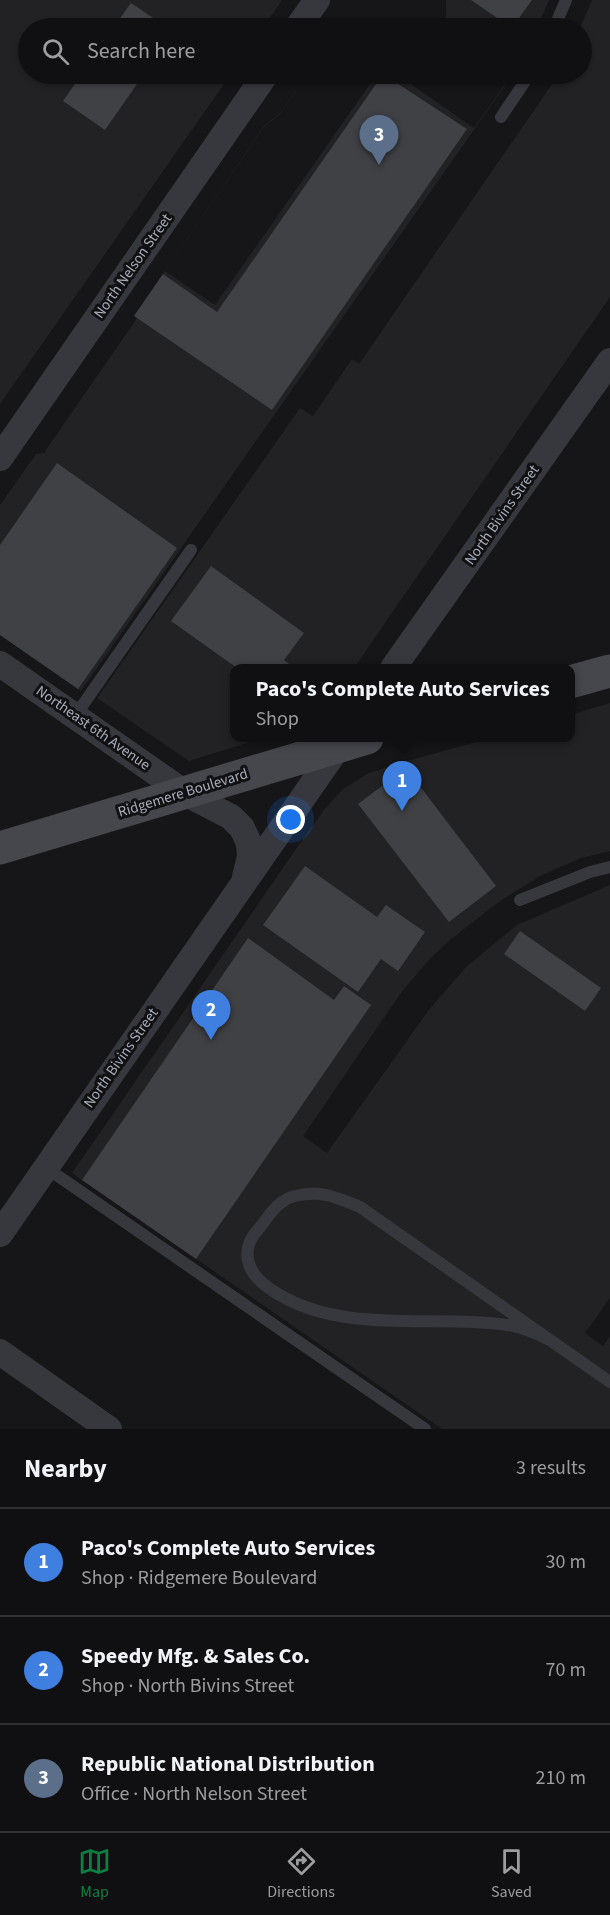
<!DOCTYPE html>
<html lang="en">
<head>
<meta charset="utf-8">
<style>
	body { margin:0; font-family:"Source Sans 3",sans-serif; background:#19191b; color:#f1f3f6 }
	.you { position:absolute; left:291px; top:820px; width:21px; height:21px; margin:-15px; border:4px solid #fff; border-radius:50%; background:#1a73e8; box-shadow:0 0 0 9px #1a73e833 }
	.badge { display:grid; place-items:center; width:39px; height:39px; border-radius:50%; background:#0b8043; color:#fff; font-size:20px; font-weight:700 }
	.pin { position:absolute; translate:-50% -50px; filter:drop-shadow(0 2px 3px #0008) }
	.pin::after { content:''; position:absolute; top:32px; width:21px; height:18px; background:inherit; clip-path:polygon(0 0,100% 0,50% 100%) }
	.popup { position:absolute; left:230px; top:664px; width:345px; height:78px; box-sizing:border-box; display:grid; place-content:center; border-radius:12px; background:#101012; filter:drop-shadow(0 2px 4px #0005); font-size:20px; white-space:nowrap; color:#9c9d9f }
	.popup b { font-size:22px; color:#f1f3f6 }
	.popup::after { content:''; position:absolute; left:50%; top:100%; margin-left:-12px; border:12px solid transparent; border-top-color:#101012 }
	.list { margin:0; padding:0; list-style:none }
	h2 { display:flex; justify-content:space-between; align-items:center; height:78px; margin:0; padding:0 24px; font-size:26px }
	h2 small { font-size:20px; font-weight:400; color:#9c9d9f }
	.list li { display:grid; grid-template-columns:39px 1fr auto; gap:18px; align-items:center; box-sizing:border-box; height:108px; padding:0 24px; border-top:2px solid #303032 }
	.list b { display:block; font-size:22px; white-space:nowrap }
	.list p { margin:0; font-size:20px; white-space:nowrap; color:#9c9d9f }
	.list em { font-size:20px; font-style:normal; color:#9c9d9f }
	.icon { flex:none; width:33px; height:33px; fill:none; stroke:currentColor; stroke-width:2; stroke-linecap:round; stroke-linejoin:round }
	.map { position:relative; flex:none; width:610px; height:1429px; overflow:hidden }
	.search { position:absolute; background:#101012; box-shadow:0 2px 4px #0004; left:18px; right:18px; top:18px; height:66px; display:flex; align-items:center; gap:15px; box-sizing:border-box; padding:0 21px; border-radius:33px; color:#9c9d9f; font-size:22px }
	.sheet { height:402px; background:#101012 }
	nav { display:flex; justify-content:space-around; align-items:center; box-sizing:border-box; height:84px; border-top:2px solid #303032; background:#101012; font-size:16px; color:#9c9d9f }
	nav a { display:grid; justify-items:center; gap:3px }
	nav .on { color:#0b8043 }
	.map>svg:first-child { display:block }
	.built { fill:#222225 }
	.building { fill:#404145 }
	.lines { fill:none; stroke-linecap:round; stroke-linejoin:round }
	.service { stroke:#37383d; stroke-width:12 }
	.minor { stroke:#37383d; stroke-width:26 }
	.secondary { stroke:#45474d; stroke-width:33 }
	.labels { text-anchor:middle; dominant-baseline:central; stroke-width:6; stroke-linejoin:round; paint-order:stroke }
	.street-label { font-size:15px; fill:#a8adb8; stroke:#111113 }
</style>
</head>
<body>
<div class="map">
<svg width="610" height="1429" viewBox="0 0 610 1429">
	<rect width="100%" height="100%" fill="#161618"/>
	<g class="built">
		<polygon points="0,0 282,0 263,28 28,28 28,74 231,74 0,404"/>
		<polygon points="446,0 549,0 537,28 446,28"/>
		<polygon points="592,0 610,0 610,297 354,668 234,668 234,738 263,738 189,761 97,698 300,408 313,416 352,359 359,364 559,74 582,74 580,28"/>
		<polygon points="307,74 280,114 264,127 165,271 215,305 377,74 396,74 474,128 508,80 499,74 513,74 81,691 0,635 0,505 36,454 44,453 137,318 134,316 264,126 280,113"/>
		<polygon points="610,703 610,851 581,858 542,875 500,901 450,940 429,960 403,990 303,1136 327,1153 428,1011 466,967 517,925 610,885 610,1298 585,1333 603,1346 610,1336 610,1429 442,1429 72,1173 303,839 324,810 343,789 367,774 390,766 490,738 570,738 570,715"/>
	</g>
	<g class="building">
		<polygon points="471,0 532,0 512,28"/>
		<polygon points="131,3 168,28 113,28"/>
		<polygon points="82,74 144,74 105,130 63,101"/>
		<polygon points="383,74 467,129 272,410 134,316 163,274 217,312"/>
		<polygon points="57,463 177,548 78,689 0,635 0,545"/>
		<polygon points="211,566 304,633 284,660 293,667 291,668 237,668 171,621"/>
		<polygon points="406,768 496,886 449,922 358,804"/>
		<polygon points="305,866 377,917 386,905 425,932 398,971 381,959 358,992 263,925"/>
		<polygon points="520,931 601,988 585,1011 504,954"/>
		<polygon points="248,938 334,1000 344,986 371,1005 196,1259 82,1180"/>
	</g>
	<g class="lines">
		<g class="service">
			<polyline points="554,28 566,0"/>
			<polyline points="501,117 530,74"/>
			<polyline points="75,716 191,550"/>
			<polyline points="520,900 590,872 610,867"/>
			<polyline points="45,1167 425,1429"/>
			<path d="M548 1339C537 1334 525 1328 514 1326 438 1313 348 1336 278 1294 259 1283 242 1267 249 1244 251 1236 260 1228 264 1222 272 1211 281 1199 295 1196 323 1190 335 1197 360 1207L610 1382"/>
		</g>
		<g class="minor">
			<polyline points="297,28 317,0"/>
			<polyline points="0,458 266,74"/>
			<polyline points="0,664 185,793 231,817 242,828 249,843 250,857 245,877"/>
			<polyline points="393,668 610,361"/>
			<polyline points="0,1234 343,740"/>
			<polyline points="0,1352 109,1429"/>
		</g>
		<g class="secondary">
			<polyline points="570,682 610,671"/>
			<polyline points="0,848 367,738"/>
		</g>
	</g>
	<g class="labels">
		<g class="street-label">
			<text transform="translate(133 266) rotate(-55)">North Nelson Street</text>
			<text transform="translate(502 515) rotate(-55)">North Bivins Street</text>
			<text transform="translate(93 728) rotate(35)">Northeast 6th Avenue</text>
			<text transform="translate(183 793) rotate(-17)">Ridgemere Boulevard</text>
			<text transform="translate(121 1058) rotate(-55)">North Bivins Street</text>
		</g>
	</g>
</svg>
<div class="you"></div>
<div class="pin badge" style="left:402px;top:811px;background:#3f7fe0">1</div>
<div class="popup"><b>Paco's Complete Auto Services</b>Shop</div>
<div class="pin badge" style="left:211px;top:1040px;background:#3f7fe0">2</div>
<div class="pin badge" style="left:379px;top:165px;background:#5c6f8a">3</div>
<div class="search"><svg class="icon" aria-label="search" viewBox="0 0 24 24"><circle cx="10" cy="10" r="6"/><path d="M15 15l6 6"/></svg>Search here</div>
</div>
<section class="sheet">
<h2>Nearby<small>3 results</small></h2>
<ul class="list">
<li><span class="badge" style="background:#3f7fe0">1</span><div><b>Paco's Complete Auto Services</b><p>Shop · Ridgemere Boulevard</p></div><em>30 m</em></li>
<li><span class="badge" style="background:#3f7fe0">2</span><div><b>Speedy Mfg. &amp; Sales Co.</b><p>Shop · North Bivins Street</p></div><em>70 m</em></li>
<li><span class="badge" style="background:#5c6f8a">3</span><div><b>Republic National Distribution</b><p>Office · North Nelson Street</p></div><em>210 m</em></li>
</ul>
</section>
<nav>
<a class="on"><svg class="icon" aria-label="map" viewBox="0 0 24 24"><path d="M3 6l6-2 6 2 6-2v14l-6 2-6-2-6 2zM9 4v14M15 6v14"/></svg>Map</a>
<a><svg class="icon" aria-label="directions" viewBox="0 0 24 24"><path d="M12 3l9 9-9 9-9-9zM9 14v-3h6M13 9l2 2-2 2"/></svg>Directions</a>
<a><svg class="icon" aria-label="saved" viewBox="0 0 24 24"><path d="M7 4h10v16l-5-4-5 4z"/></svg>Saved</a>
</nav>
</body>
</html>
